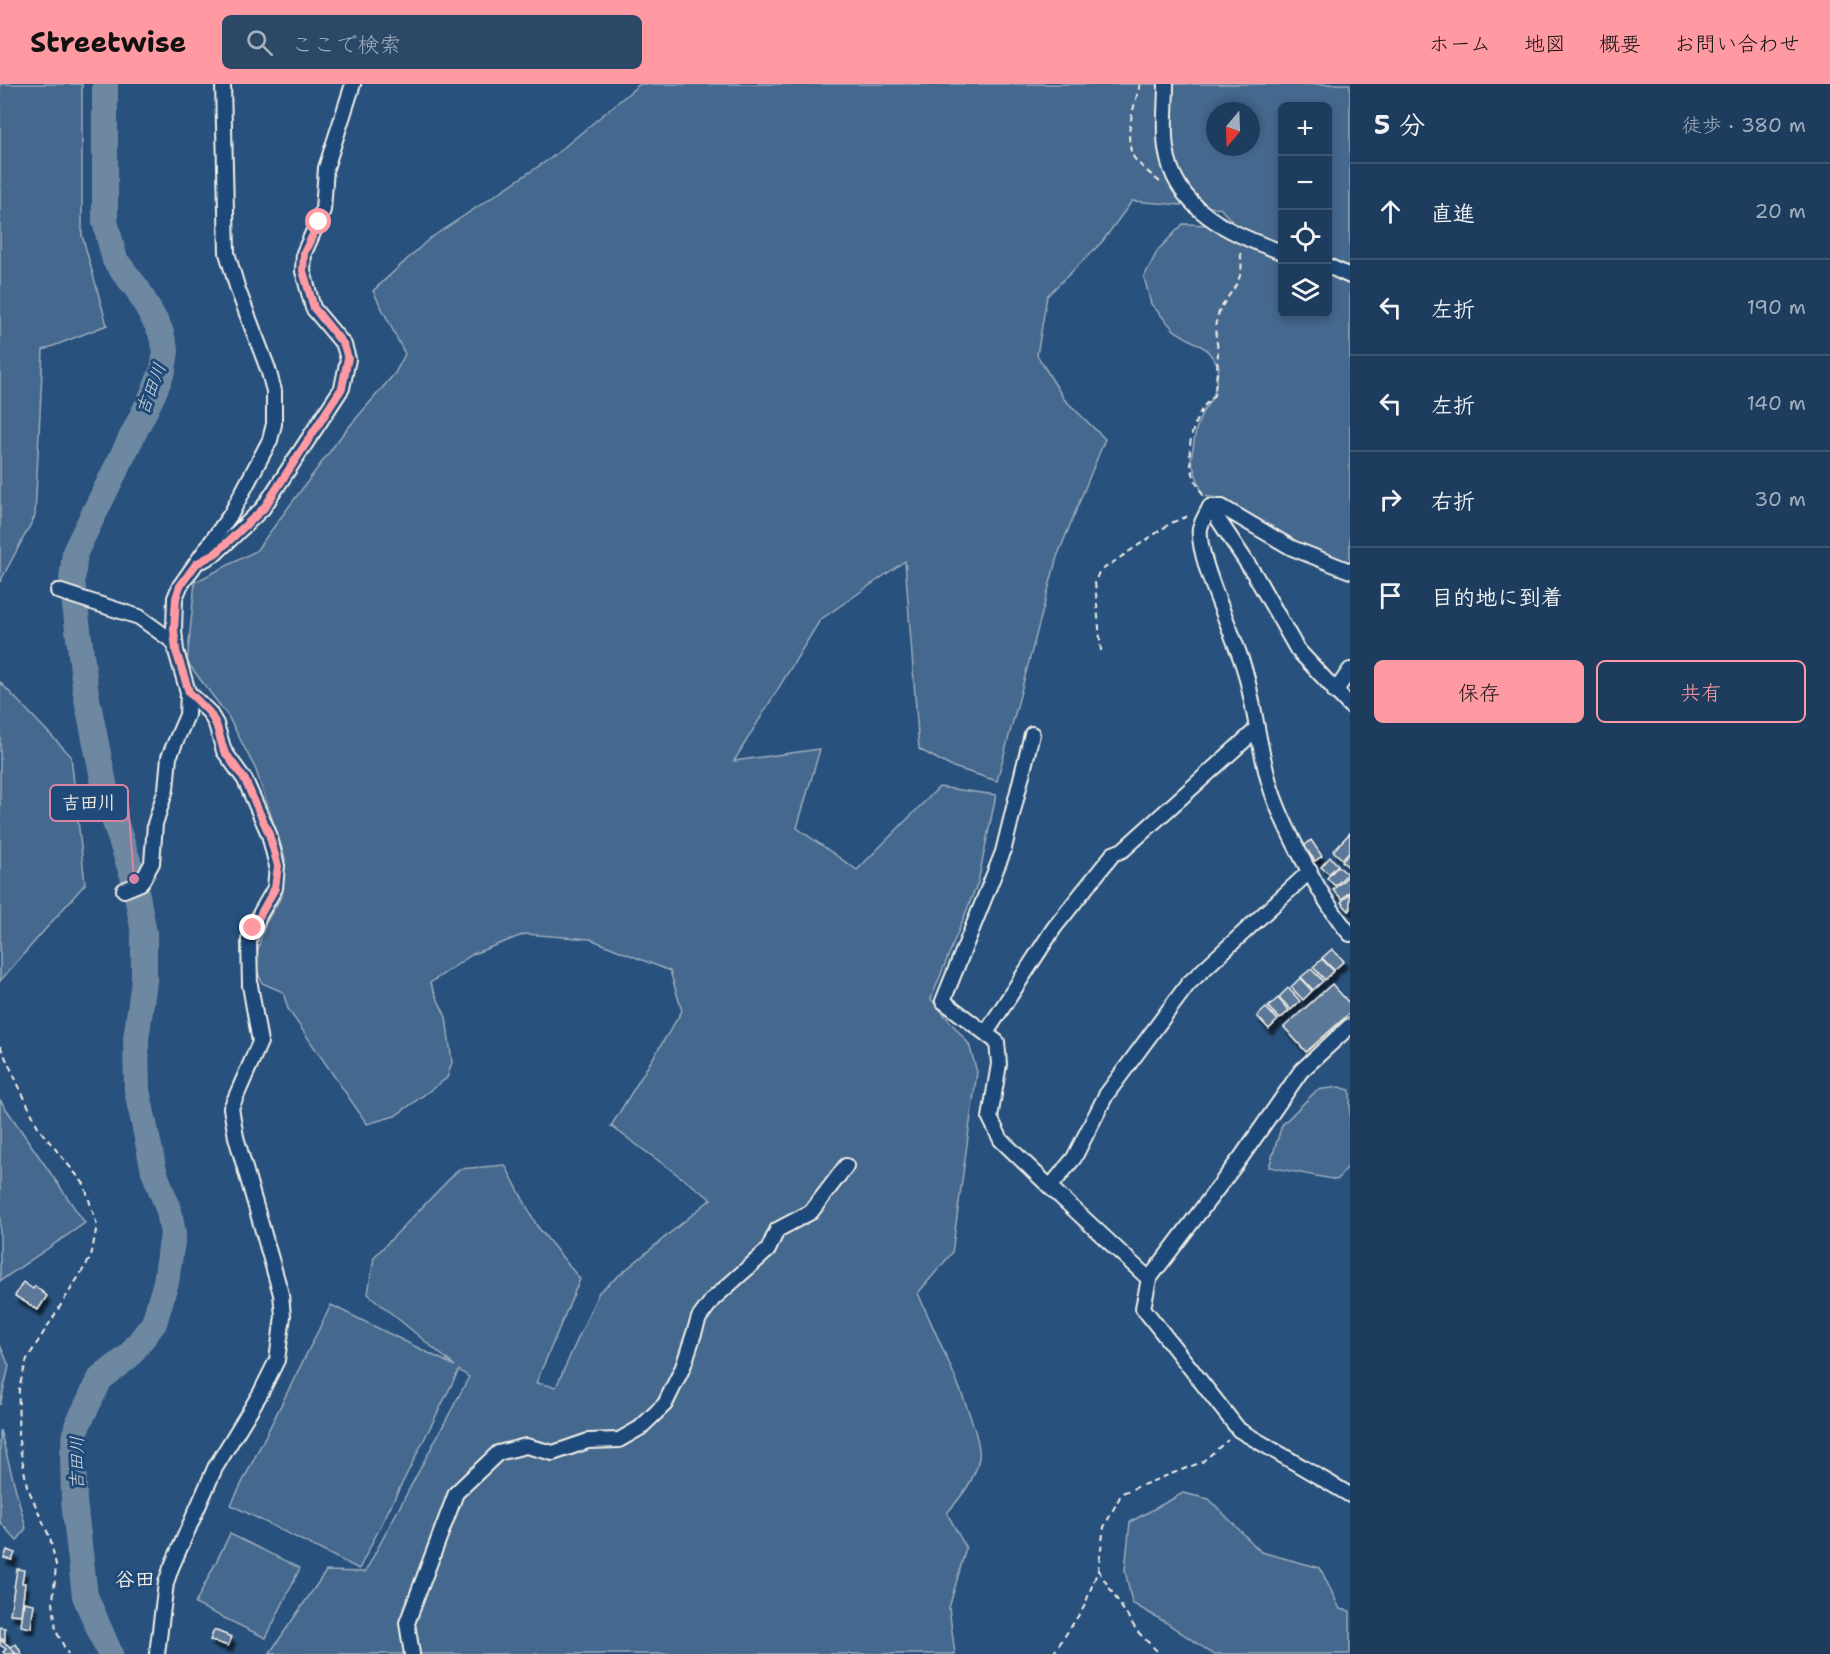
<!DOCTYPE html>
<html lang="ja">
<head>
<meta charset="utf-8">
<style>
	body { margin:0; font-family:"Shantell Sans","Klee One",sans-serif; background:#2b4867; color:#f1f3f6 }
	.controls { position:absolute; right:18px; top:18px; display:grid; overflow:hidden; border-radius:9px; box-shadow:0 3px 9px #0003 }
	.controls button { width:54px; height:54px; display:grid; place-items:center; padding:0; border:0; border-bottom:2px solid #3c5673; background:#1e3d5e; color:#f1f3f6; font:30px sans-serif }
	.compass { position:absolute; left:1206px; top:18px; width:54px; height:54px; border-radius:50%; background:#1e3d5e; box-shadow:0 3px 9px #0003; rotate:199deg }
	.stop { position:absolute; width:18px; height:18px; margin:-14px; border:4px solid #ff9aa2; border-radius:50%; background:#fff }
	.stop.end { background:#ff9aa2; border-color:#fff; box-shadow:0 2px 6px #0008 }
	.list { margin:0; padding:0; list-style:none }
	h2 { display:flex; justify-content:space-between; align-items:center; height:78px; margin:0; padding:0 24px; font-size:26px }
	h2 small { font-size:20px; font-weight:400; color:#a1aebc }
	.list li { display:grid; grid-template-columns:39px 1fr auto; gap:18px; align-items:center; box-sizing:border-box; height:96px; padding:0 24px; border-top:2px solid #3c5673 }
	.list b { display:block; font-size:22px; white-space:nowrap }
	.list em { font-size:20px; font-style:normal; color:#a1aebc }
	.actions { display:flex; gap:12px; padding:18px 24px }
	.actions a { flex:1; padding:14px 0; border:2px solid #ff9aa2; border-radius:9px; text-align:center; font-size:21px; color:#ff9aa2 }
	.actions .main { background:#ff9aa2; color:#111 }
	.icon { flex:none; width:33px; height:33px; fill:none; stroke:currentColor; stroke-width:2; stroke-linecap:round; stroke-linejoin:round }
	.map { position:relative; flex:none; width:1350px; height:1570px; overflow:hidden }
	header { display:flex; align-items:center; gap:36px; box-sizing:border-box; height:84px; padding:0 30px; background:#ff9aa2; color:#111 }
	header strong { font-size:28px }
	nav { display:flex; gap:33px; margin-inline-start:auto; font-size:21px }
	.search { width:420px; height:54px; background:#2b4867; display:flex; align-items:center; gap:15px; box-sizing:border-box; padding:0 21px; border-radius:9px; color:#a1aebc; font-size:22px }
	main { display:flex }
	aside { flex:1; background:#1e3d5e }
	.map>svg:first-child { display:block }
	.green { fill:#45688e; stroke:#9cacbb; stroke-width:1.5; fill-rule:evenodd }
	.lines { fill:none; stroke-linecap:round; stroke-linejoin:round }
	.river { stroke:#6e88a2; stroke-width:26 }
	.building { fill:#5b7899; stroke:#f4f1e8; stroke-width:1.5; filter:url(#shadow) }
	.minor-casing { stroke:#f4f1e8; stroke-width:18 }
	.path { stroke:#f4f1e8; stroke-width:2; stroke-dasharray:6 4.5; stroke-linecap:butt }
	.minor { stroke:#1f4a7a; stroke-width:14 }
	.route { stroke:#ff9aa2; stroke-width:8 }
	.labels { text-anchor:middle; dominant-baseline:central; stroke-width:6; stroke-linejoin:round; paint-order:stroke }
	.water-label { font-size:18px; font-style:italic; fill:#d9dcda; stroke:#1f4a7a }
	.quarter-label { font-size:20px; font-weight:bold; fill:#f4f1e8; stroke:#1f4a7a }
	.leader { fill:none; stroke:#db84a2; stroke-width:2 }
	.callout-dot { fill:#db84a2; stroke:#1f4a7a; stroke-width:2 }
	.callout { fill:#1f4a7a; stroke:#db84a2; stroke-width:2 }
	.callout-label { font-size:18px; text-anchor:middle; font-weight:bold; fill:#f4f1e8 }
</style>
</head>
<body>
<header>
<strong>Streetwise</strong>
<div class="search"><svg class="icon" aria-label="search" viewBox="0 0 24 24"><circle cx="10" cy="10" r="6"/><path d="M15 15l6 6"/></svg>ここで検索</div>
<nav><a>ホーム</a><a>地図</a><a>概要</a><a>お問い合わせ</a></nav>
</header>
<main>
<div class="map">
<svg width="1350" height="1570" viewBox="0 0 1350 1570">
	<defs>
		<filter id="shadow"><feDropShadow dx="3.5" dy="6" stdDeviation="1.5" flood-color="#0009"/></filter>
	</defs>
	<rect width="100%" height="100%" fill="#28517e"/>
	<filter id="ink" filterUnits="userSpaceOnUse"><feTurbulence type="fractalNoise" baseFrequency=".0167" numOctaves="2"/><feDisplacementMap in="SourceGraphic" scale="12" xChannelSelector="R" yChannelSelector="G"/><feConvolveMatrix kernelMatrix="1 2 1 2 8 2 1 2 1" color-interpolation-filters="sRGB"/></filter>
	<g filter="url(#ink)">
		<g class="green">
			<polygon points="0,0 82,0 82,151 107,241 43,266 35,432 0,498"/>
			<path d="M640 0H1350V478L1284 457 1238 428 1225 415 1203 412 1191 376 1196 346 1202 329 1214 311 1219 282 1206 265 1175 247 1151 220 1144 193 1158 166 1183 140 1211 141 1258 166 1220 124 1132 117 1102 158 1047 212 1037 271 1064 315 1105 355 1057 473 997 697 950 682 919 665 905 477 820 536 734 677 820 665 797 744 857 786 939 703 996 711 978 798 931 915 969 960 977 988 952 1169 918 1209C931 1241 984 1348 979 1374 975 1396 961 1413 947 1429L966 1464 949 1524 955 1570H269L326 1487 365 1488 469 1293 459 1286 359 1485 231 1421 331 1221 455 1282 368 1210 374 1173 459 1085 505 1081 537 1142 580 1195 536 1299 556 1303 599 1208 711 1115 611 1042 682 927 670 887 590 855 525 850 473 870 430 899 446 933 452 978 447 994 395 1032 367 1040 288 925 283 908 262 899 254 878 266 838 282 812 285 774 256 686 228 632 187 578 195 498 256 467 342 351 395 289 405 270 373 207 429 155 551 74ZM1282 22H1328V230H1282ZM1215 27H1251V63H1215Z"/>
			<polygon points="0,598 71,672 85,800 0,897"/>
			<polygon points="1339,1003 1350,1006 1350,1080 1337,1096 1269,1083 1282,1041 1317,1006"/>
			<polygon points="0,1016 85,1139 0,1197"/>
			<polygon points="0,1261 9,1282 0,1321"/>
			<polygon points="0,1346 26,1444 17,1457 0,1438"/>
			<polygon points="1183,1409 1209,1415 1261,1468 1320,1484 1340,1525 1350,1527 1350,1570 1213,1570 1165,1538 1132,1519 1125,1486 1130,1438"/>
			<polygon points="230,1450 300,1484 266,1554 195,1520"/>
		</g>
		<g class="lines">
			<polyline class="river" points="105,0 105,137 115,176 138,206 160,246 166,267 163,286 153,310 75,468 72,497 86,610 107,714 134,795 144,849 144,897 136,955 137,1006 154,1087 169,1127 173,1150 166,1198 154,1239 129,1272 100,1295 77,1342 73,1369 74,1417 85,1512 110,1570"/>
		</g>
		<g class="building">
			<polygon points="1350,749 1350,767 1342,775 1333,767"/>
			<polygon points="1311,756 1322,772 1315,777 1304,762"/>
			<polygon points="1350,769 1350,785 1342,777"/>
			<polygon points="1330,773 1338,781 1329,790 1321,783"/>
			<polygon points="1338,782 1347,790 1335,802 1327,794"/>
			<polygon points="1348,792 1350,807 1342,815 1333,806"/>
			<polygon points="1350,809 1350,826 1349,827 1341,818"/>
			<polygon points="1332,865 1344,877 1334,886 1322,874"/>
			<polygon points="1322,875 1334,887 1325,896 1313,883"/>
			<polygon points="1311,885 1323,897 1313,906 1301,893"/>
			<polygon points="1300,894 1312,907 1303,916 1291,903"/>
			<polygon points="1332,900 1350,920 1350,929 1306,968 1284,943"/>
			<polygon points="1288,904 1300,917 1291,926 1279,913"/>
			<polygon points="1278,914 1289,927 1280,935 1268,923"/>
			<polygon points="1266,924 1278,936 1269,945 1257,932"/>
			<polygon points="23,1198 33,1205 35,1202 47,1212 38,1226 15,1212"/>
			<polygon points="7,1466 15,1469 12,1476 4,1474"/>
			<polygon points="17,1485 24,1486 22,1499 25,1499 21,1531 10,1530"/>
			<polygon points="24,1518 34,1520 31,1544 21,1542"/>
			<polygon points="0,1543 5,1544 5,1557 0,1554"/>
			<polygon points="214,1546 232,1553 228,1562 210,1556"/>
			<polygon points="0,1556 8,1561 16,1570 5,1570 3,1568 6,1565 0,1561"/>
			<polygon points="16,1560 22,1570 16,1570 10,1563"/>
		</g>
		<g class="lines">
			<defs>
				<g id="minor">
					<path d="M1166 0C1166 22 1163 43 1166 64 1174 125 1230 150 1282 168"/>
					<polyline points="1328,182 1350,192"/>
					<path d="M1210 423C1207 429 1202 437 1200 444 1196 475 1237 555 1246 591 1255 626 1259 663 1269 698 1280 737 1323 819 1350 850"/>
					<polyline points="203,476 216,469 263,424 342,304 348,275 344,261 313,224 303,187 304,169 323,126 326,84 353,0"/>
					<polyline points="1350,487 1292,464 1222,423 1210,423 1255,491 1297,565 1350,622"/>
					<polyline points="58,507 139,533 175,559"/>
					<polyline points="1335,608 1350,586"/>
					<polyline points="1032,650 1003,768 943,917 997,958 999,980 990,1034 1001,1056 1050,1103"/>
					<polyline points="1310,787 1188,900 1106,1011 1074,1074 1050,1103 1149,1195 1143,1224 1239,1346 1350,1411"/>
					<polyline points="124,806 141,799 152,779 155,740 166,705 169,673 187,631 188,608"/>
					<polyline points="986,949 1054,844 1113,770 1123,766 1257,645"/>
					<polyline points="1149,1195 1242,1072 1301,987 1350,942"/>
					<polyline points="157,1570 166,1499 171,1484 215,1384 260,1310 277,1276 283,1232 281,1210 236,1053 231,1024 260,958 250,901 249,856 260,830 275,804 277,782 269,750 245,696 224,667 216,640 209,628 188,608 176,567 174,546 175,514 180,502 231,430 270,356 274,340 274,307 268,285 238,206 227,169 223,0"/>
					<polyline points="412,1570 407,1539 456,1409 498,1369 526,1362 553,1369 588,1357 619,1356 640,1344 665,1320 683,1283 699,1234 713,1215 768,1166 777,1146 811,1128 846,1082"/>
				</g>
			</defs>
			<use href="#minor" class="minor-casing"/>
			<g class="path">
				<path d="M1140 0C1135 21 1124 48 1132 70 1136 80 1154 92 1162 100"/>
				<path d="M1203 411C1185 382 1186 354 1202 325 1204 320 1212 316 1214 311 1216 303 1218 275 1218 266 1217 258 1214 246 1216 238 1222 209 1248 203 1240 168"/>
				<polyline points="1101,567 1095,498 1099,488 1171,439 1191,431"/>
				<polyline points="0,962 39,1045 84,1100 97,1141 91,1173 27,1275 19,1304 18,1352 27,1402 50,1454 56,1481 53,1518 56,1547 68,1570"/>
				<polyline points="1098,1486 1137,1547 1160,1570"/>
				<polyline points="1053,1570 1084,1523 1098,1486 1104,1443 1122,1409 1202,1378 1228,1356"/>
			</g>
			<use href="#minor" class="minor"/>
		</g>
	</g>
	<g class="lines" filter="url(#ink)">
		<polyline class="route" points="253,844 275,804 278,782 269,750 245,696 224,667 216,640 209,628 189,608 176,567 174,546 176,514 180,502 196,480 216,469 264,424 342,304 348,274 344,261 314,224 303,187 304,169 319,138"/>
	</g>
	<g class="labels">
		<g class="water-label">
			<text transform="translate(151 305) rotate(-69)">吉田川</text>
			<text transform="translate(77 1379) rotate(-90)">吉田川</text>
		</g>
		<g class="quarter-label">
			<text x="135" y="1495">谷田</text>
		</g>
	</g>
	<path class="leader" d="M134 795L128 719"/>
	<circle class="callout-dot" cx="134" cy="795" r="6"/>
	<rect class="callout" x="50" y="701" width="78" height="36" rx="6"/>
	<g class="callout-label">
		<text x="89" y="725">吉田川</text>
	</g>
</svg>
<div class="controls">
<button>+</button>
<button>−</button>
<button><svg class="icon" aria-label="locate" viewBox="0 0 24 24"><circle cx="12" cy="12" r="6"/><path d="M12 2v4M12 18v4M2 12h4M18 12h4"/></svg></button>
<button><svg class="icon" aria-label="layers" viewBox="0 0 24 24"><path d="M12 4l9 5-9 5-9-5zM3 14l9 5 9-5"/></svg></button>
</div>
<svg class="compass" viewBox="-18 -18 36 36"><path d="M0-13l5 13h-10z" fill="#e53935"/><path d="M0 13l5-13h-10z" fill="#a1aebc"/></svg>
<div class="stop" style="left:319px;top:138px"></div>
<div class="stop end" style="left:253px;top:844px"></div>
</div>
<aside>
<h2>5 分<small>徒歩 · 380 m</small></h2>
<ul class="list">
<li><svg class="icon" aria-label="ahead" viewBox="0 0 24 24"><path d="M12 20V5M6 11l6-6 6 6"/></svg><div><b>直進</b></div><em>20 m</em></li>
<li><svg class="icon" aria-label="left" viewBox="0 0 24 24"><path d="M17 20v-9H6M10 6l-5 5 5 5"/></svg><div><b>左折</b></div><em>190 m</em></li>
<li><svg class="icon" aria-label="left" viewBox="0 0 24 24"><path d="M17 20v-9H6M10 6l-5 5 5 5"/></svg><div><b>左折</b></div><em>140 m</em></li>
<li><svg class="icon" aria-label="right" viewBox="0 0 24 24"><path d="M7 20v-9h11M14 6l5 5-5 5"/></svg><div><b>右折</b></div><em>30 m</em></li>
<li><svg class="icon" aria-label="arrive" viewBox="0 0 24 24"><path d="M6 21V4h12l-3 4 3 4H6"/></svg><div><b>目的地に到着</b></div></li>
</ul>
<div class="actions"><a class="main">保存</a><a>共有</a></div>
</aside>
</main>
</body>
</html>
